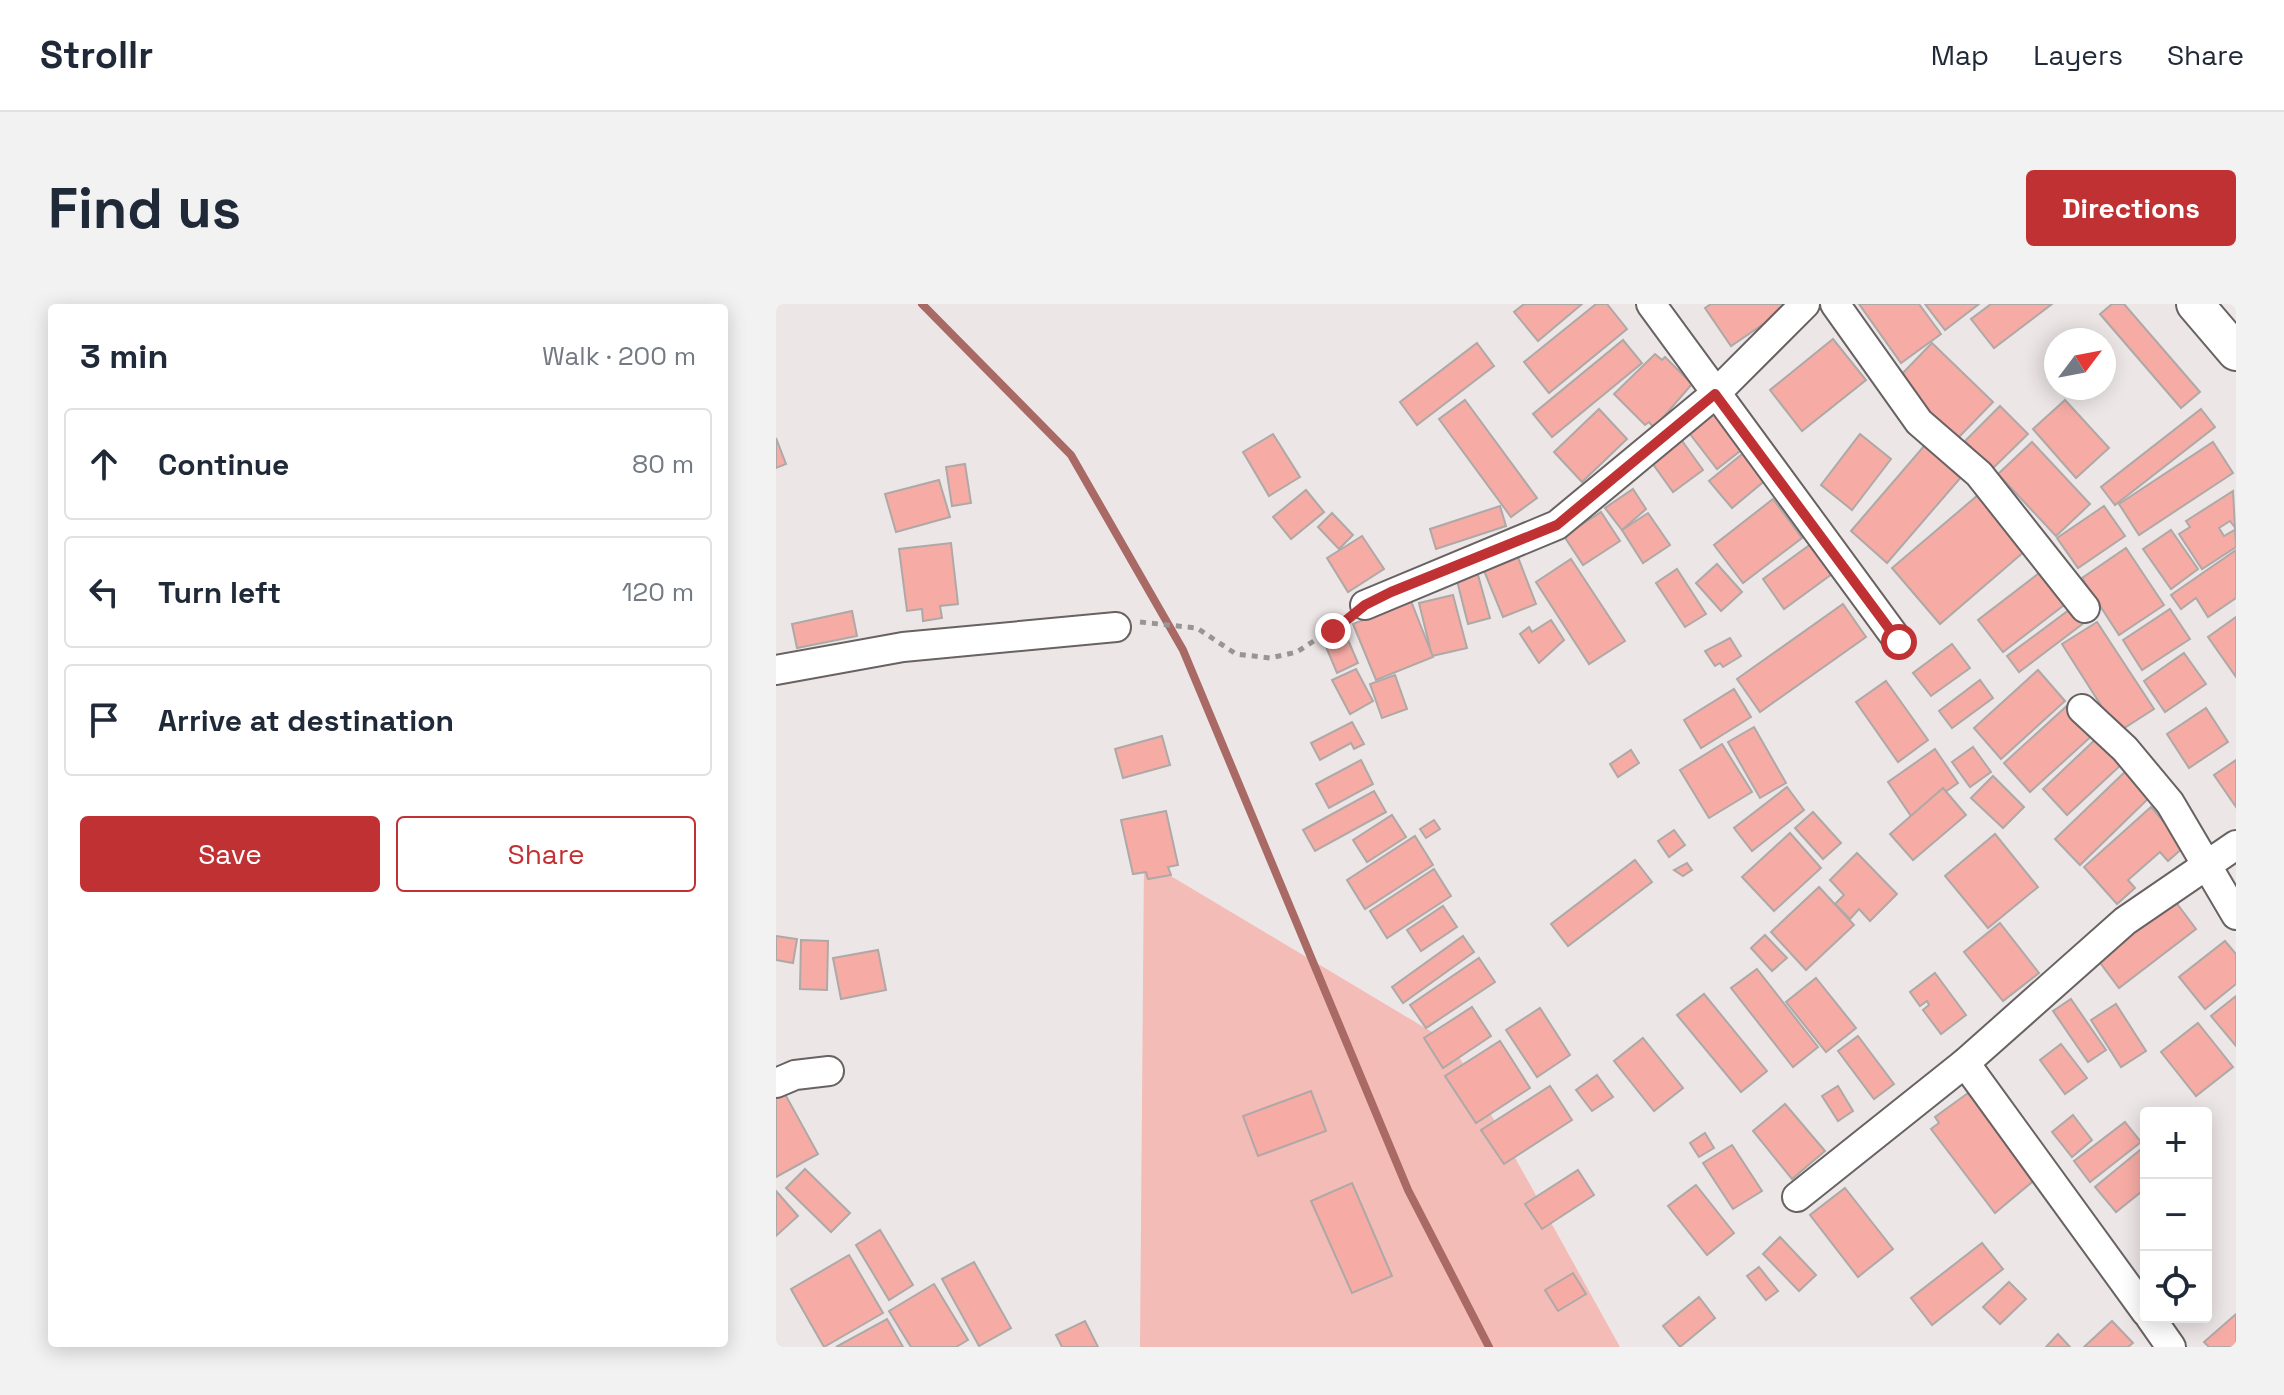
<!DOCTYPE html>
<html lang="en">
<head>
<meta charset="utf-8">
<style>
	body { margin:0; font-family:"Space Grotesk",sans-serif; background:#f2f2f3; color:#1f2937 }
	.controls { position:absolute; right:24px; bottom:24px; display:grid; overflow:hidden; border-radius:8px; box-shadow:0 4px 20px #0003 }
	.controls button { width:72px; height:72px; display:grid; place-items:center; padding:0; border:0; border-bottom:2px solid #e0e1e3; background:#fff; color:#1f2937; font:40px sans-serif }
	.compass { position:absolute; left:1268px; top:24px; width:72px; height:72px; border-radius:50%; background:#fff; box-shadow:0 4px 20px #0003; rotate:58deg }
	.stop { position:absolute; width:24px; height:24px; margin:-18px; border:6px solid #c03134; border-radius:50%; background:#fff }
	.stop.end { background:#c03134; border-color:#fff; box-shadow:0 2px 8px #0008 }
	.list { margin:0; padding:0; list-style:none }
	h2 { display:flex; justify-content:space-between; align-items:center; height:104px; margin:0; padding:0 32px; font-size:34px }
	h2 small { font-size:26px; font-weight:400; color:#747a83 }
	.list li { display:grid; grid-template-columns:52px 1fr auto; gap:24px; align-items:center; box-sizing:border-box; height:112px; margin:0 16px 16px; padding:0 16px; border:2px solid #e0e1e3; border-radius:8px }
	.list b { display:block; font-size:30px; white-space:nowrap }
	.list em { font-size:26px; font-style:normal; color:#747a83 }
	.actions { display:flex; gap:16px; padding:24px 32px }
	.actions a { flex:1; padding:18px 0; border:2px solid #c03134; border-radius:8px; text-align:center; font-size:28px; color:#c03134 }
	.actions .main { background:#c03134; color:#fff }
	.icon { flex:none; width:44px; height:44px; fill:none; stroke:currentColor; stroke-width:2; stroke-linecap:round; stroke-linejoin:round }
	.map { position:relative; flex:none; width:1460px; height:1043px; overflow:hidden; border-radius:8px }
	header { display:flex; align-items:center; gap:48px; box-sizing:border-box; height:112px; padding:0 40px; background:#fff; border-bottom:2px solid #e0e1e3 }
	header strong { font-size:38px }
	nav { display:flex; gap:44px; margin-inline-start:auto; font-size:28px }
	.intro { display:flex; align-items:center; justify-content:space-between; box-sizing:border-box; height:192px; padding:0 48px }
	h1 { margin:0; font-size:56px }
	.button { padding:20px 36px; border-radius:8px; background:#c03134; color:#fff; font-size:28px; font-weight:700 }
	main { display:flex; gap:48px; padding:0 48px }
	aside { flex:1; background:#fff; border-radius:8px; box-shadow:0 4px 20px #0003 }
	.map>svg:first-child { display:block }
	.green { fill:#f3bcb7 }
	.lines { fill:none; stroke-linecap:round; stroke-linejoin:round }
	.stream { stroke:#a96a65; stroke-width:8 }
	.building { fill:#f6aca5; stroke:#aea8a7; stroke-width:2; fill-rule:evenodd }
	.minor-casing { stroke:#686262; stroke-width:32 }
	.major-casing { stroke:#686262; stroke-width:40 }
	.path { stroke:#9a9595; stroke-width:5; stroke-dasharray:6 6; stroke-linecap:butt }
	.minor { stroke:#fff; stroke-width:28 }
	.major { stroke:#fff; stroke-width:36 }
	.route { stroke:#c03134; stroke-width:10 }
</style>
</head>
<body>
<header>
<strong>Strollr</strong>
<nav><a>Map</a><a>Layers</a><a>Share</a></nav>
</header>
<div class="intro"><h1>Find us</h1><a class="button">Directions</a></div>
<main>
<aside>
<h2>3 min<small>Walk · 200 m</small></h2>
<ul class="list">
<li><svg class="icon" aria-label="ahead" viewBox="0 0 24 24"><path d="M12 20V5M6 11l6-6 6 6"/></svg><div><b>Continue</b></div><em>80 m</em></li>
<li><svg class="icon" aria-label="left" viewBox="0 0 24 24"><path d="M17 20v-9H6M10 6l-5 5 5 5"/></svg><div><b>Turn left</b></div><em>120 m</em></li>
<li><svg class="icon" aria-label="arrive" viewBox="0 0 24 24"><path d="M6 21V4h12l-3 4 3 4H6"/></svg><div><b>Arrive at destination</b></div></li>
</ul>
<div class="actions"><a class="main">Save</a><a>Share</a></div>
</aside>
<div class="map">
<svg width="1460" height="1043" viewBox="0 0 1460 1043">
	<rect width="100%" height="100%" fill="#ede6e6"/>
	<polygon class="green" points="368,556 676,740 844,1043 364,1043"/>
	<g class="lines">
		<polyline class="stream" points="146,0 295,151 407,346 632,886 713,1043"/>
	</g>
	<g class="building">
		<polygon points="748,0 806,0 762,37 738,8"/>
		<polygon points="820,0 831,0 851,25 773,89 748,58"/>
		<polygon points="935,0 1017,0 955,42 929,4"/>
		<polygon points="1083,0 1143,0 1165,30 1125,59"/>
		<polygon points="1149,0 1203,0 1169,26"/>
		<polygon points="1215,0 1276,0 1218,44 1195,15"/>
		<polygon points="1336,0 1348,0 1424,88 1405,104 1324,10"/>
		<polygon points="1057,35 1090,76 1026,127 994,86"/>
		<polygon points="847,36 866,59 776,133 757,110"/>
		<polygon points="701,39 718,62 641,121 624,98"/>
		<polygon points="1156,39 1217,98 1181,135 1120,76"/>
		<polygon points="879,50 886,56 889,53 916,80 878,124 873,118 869,121 838,90"/>
		<polygon points="689,96 761,194 735,213 663,115"/>
		<polygon points="1289,96 1333,144 1300,174 1257,125"/>
		<polygon points="933,101 968,144 941,165 907,121"/>
		<polygon points="1224,102 1252,130 1216,165 1189,137"/>
		<polygon points="823,105 851,135 806,178 778,148"/>
		<polygon points="1425,105 1439,123 1339,201 1325,183"/>
		<polygon points="899,127 927,166 897,188 869,149"/>
		<polygon points="497,130 524,173 493,192 467,148"/>
		<polygon points="1084,130 1115,155 1076,206 1045,181"/>
		<polygon points="0,134 10,160 0,164"/>
		<polygon points="1256,138 1314,200 1280,232 1222,170"/>
		<polygon points="1437,138 1457,169 1363,231 1343,200"/>
		<polygon points="1149,141 1186,172 1111,259 1075,227"/>
		<polygon points="970,147 992,174 956,204 933,177"/>
		<polygon points="189,160 195,199 176,202 170,163"/>
		<polygon points="163,176 174,213 120,228 109,190"/>
		<polygon points="857,185 870,205 846,226 829,204"/>
		<polygon points="530,186 548,208 515,235 497,213"/>
		<path d="M1457 187 1460 243 1426 265 1403 230 1414 223 1410 217ZM1454 217 1460 225 1448 232 1443 224Z"/>
		<polygon points="1202,191 1249,247 1164,320 1116,264"/>
		<polygon points="997,195 1026,234 967,279 938,241"/>
		<polygon points="724,202 730,222 660,245 654,225"/>
		<polygon points="1328,202 1349,232 1302,264 1281,234"/>
		<polygon points="825,208 844,237 807,261 788,232"/>
		<polygon points="556,209 577,231 563,245 542,223"/>
		<polygon points="872,209 894,241 867,259 846,226"/>
		<polygon points="1395,226 1422,265 1395,285 1367,245"/>
		<polygon points="586,232 608,265 572,288 551,254"/>
		<polygon points="175,239 182,300 164,302 166,314 147,317 146,305 131,307 123,245"/>
		<polygon points="1035,240 1056,270 1008,305 987,275"/>
		<polygon points="738,243 760,300 727,313 704,257"/>
		<polygon points="1350,244 1388,301 1343,331 1306,274"/>
		<polygon points="1460,246 1460,294 1432,313 1420,294 1405,305 1395,291"/>
		<polygon points="795,255 849,337 813,360 760,278"/>
		<polygon points="941,260 966,288 945,307 920,279"/>
		<polygon points="700,264 714,314 692,320 679,269"/>
		<polygon points="901,265 930,310 909,323 880,279"/>
		<polygon points="1267,266 1292,298 1227,348 1202,316"/>
		<polygon points="677,291 691,344 656,352 643,299"/>
		<polygon points="635,297 657,353 600,376 577,320"/>
		<polygon points="1067,300 1090,333 984,408 961,375"/>
		<polygon points="1297,303 1309,318 1243,368 1231,352"/>
		<polygon points="1394,305 1414,335 1366,366 1347,336"/>
		<polygon points="76,307 81,332 21,344 16,320"/>
		<polygon points="1460,313 1460,373 1432,333"/>
		<polygon points="775,316 788,336 763,359 744,330 753,323 756,328"/>
		<polygon points="1321,318 1378,405 1342,428 1286,340"/>
		<polygon points="569,329 582,359 561,369 548,338"/>
		<polygon points="954,334 965,352 947,363 944,359 939,362 929,347"/>
		<polygon points="1176,340 1194,364 1155,392 1137,369"/>
		<polygon points="1408,349 1430,380 1389,408 1368,377"/>
		<polygon points="580,365 597,397 574,410 556,376"/>
		<polygon points="1262,366 1289,397 1225,455 1198,424"/>
		<polygon points="619,371 631,405 606,414 594,380"/>
		<polygon points="1204,376 1217,394 1176,424 1163,407"/>
		<polygon points="1110,377 1152,436 1122,458 1080,398"/>
		<polygon points="958,385 975,413 925,444 908,416"/>
		<polygon points="1294,399 1320,428 1254,488 1228,459"/>
		<polygon points="1430,404 1452,438 1413,464 1391,430"/>
		<polygon points="576,418 588,440 578,445 575,439 544,456 535,439"/>
		<polygon points="978,423 1010,479 984,494 952,438"/>
		<polygon points="386,432 394,461 347,474 339,445"/>
		<polygon points="1323,432 1347,459 1291,511 1267,485"/>
		<polygon points="946,440 976,488 933,514 904,466"/>
		<polygon points="1197,443 1215,468 1194,483 1176,458"/>
		<polygon points="1159,445 1182,479 1135,512 1112,478"/>
		<polygon points="855,446 863,459 842,473 834,460"/>
		<polygon points="585,456 597,480 553,504 540,480"/>
		<polygon points="1460,456 1460,503 1438,471"/>
		<polygon points="1354,463 1378,489 1304,561 1279,535"/>
		<polygon points="1217,472 1248,503 1227,524 1195,494"/>
		<polygon points="1011,483 1028,506 976,547 958,524"/>
		<polygon points="1167,484 1190,511 1137,556 1114,530"/>
		<polygon points="598,487 610,508 539,547 527,526"/>
		<polygon points="1375,503 1409,542 1392,557 1384,548 1352,576 1359,584 1341,600 1308,563"/>
		<polygon points="390,507 402,561 392,563 395,571 372,575 370,568 357,570 345,516"/>
		<polygon points="1037,508 1065,539 1047,555 1019,524"/>
		<polygon points="616,511 630,533 591,558 577,536"/>
		<polygon points="658,516 664,525 650,534 644,525"/>
		<polygon points="898,526 909,541 893,553 882,537"/>
		<polygon points="1014,529 1045,564 998,607 966,573"/>
		<polygon points="1219,530 1262,583 1212,624 1169,572"/>
		<polygon points="639,532 657,561 589,605 571,576"/>
		<polygon points="1081,549 1121,590 1094,617 1083,605 1074,615 1059,600 1068,591 1054,576"/>
		<polygon points="859,556 876,578 792,642 775,620"/>
		<polygon points="911,559 916,566 907,572 898,566"/>
		<polygon points="658,565 675,592 611,634 594,607"/>
		<polygon points="1043,583 1078,621 1030,666 995,628"/>
		<polygon points="1399,597 1420,625 1343,684 1322,656"/>
		<polygon points="667,602 681,623 645,647 631,626"/>
		<polygon points="1224,619 1263,669 1227,697 1188,648"/>
		<polygon points="989,631 1011,654 996,667 975,644"/>
		<polygon points="0,632 21,635 17,659 0,656"/>
		<polygon points="687,632 698,648 627,699 616,683"/>
		<polygon points="25,636 52,637 51,686 24,685"/>
		<polygon points="1449,637 1460,650 1460,680 1429,705 1403,673"/>
		<polygon points="102,646 110,686 65,695 57,654"/>
		<polygon points="703,654 719,678 650,724 634,701"/>
		<polygon points="981,665 1042,743 1017,763 955,684"/>
		<polygon points="1159,669 1190,711 1165,730 1147,706 1153,701 1151,697 1144,702 1134,688"/>
		<polygon points="1040,674 1080,724 1050,748 1010,698"/>
		<polygon points="928,690 991,767 965,788 901,711"/>
		<polygon points="1460,692 1460,742 1435,712"/>
		<polygon points="1295,695 1330,746 1312,758 1277,707"/>
		<polygon points="1340,700 1370,747 1345,763 1315,716"/>
		<polygon points="696,703 715,732 667,764 648,734"/>
		<polygon points="764,704 794,751 761,773 730,726"/>
		<polygon points="1422,719 1457,763 1420,792 1385,748"/>
		<polygon points="1082,732 1118,780 1098,795 1062,747"/>
		<polygon points="867,734 907,784 878,807 838,757"/>
		<polygon points="724,737 754,784 700,819 669,772"/>
		<polygon points="1285,740 1311,774 1289,790 1264,756"/>
		<polygon points="821,771 837,793 816,807 800,786"/>
		<polygon points="4,781 42,850 0,873 0,784"/>
		<polygon points="774,782 796,816 728,860 705,826"/>
		<polygon points="1062,782 1077,807 1062,817 1046,792"/>
		<polygon points="1207,786 1268,868 1219,909 1155,825 1163,819 1159,813 1192,789 1196,794"/>
		<polygon points="535,787 550,827 482,852 467,812"/>
		<polygon points="1009,800 1049,847 1016,875 977,827"/>
		<polygon points="1297,811 1316,836 1296,853 1276,828"/>
		<polygon points="1349,818 1365,838 1314,878 1298,857"/>
		<polygon points="929,829 938,844 923,853 914,839"/>
		<polygon points="956,841 986,887 957,905 927,859"/>
		<polygon points="1370,841 1370,884 1340,908 1319,883"/>
		<polygon points="29,865 74,909 55,928 10,884"/>
		<polygon points="802,866 818,891 766,925 749,900"/>
		<polygon points="576,879 616,972 576,989 535,897"/>
		<polygon points="920,881 958,929 931,951 892,902"/>
		<polygon points="1069,884 1117,945 1082,973 1034,911"/>
		<polygon points="0,887 22,912 0,932"/>
		<polygon points="104,926 137,981 113,996 80,941"/>
		<polygon points="1004,933 1040,971 1023,987 987,950"/>
		<polygon points="1206,939 1227,965 1156,1021 1135,994"/>
		<polygon points="73,951 107,1009 48,1043 15,985"/>
		<polygon points="198,958 235,1024 203,1042 166,975"/>
		<polygon points="983,963 1002,987 990,996 971,972"/>
		<polygon points="797,969 810,990 782,1007 769,986"/>
		<polygon points="1233,978 1250,995 1224,1020 1207,1003"/>
		<polygon points="158,980 192,1036 180,1043 135,1043 113,1007"/>
		<polygon points="923,993 939,1014 904,1043 887,1022"/>
		<polygon points="1460,1010 1460,1043 1433,1043 1428,1038"/>
		<polygon points="111,1015 127,1043 60,1043"/>
		<polygon points="309,1017 322,1043 286,1043 280,1031"/>
		<polygon points="1336,1017 1357,1039 1352,1043 1308,1043"/>
		<polygon points="1282,1030 1294,1043 1270,1043"/>
	</g>
	<g class="lines">
		<defs>
			<g id="minor">
				<polyline points="875,0 1123,338"/>
				<polyline points="1059,0 1143,118 1203,170 1309,304"/>
				<polyline points="589,301 781,221 939,90 1029,0"/>
				<polyline points="0,366 127,343 340,323"/>
				<polyline points="1306,405 1349,445 1394,499 1460,611"/>
				<polyline points="1189,759 1370,1008"/>
				<polyline points="0,779 19,771 53,767"/>
				<polyline points="1021,893 1189,759 1349,617 1460,541"/>
				<polyline points="1374,1013 1395,1043"/>
			</g>
			<polyline id="major" points="1419,0 1460,48"/>
		</defs>
		<use href="#minor" class="minor-casing"/>
		<use href="#major" class="major-casing"/>
		<polyline class="path" points="364,318 421,324 460,350 494,354 521,348 571,315"/>
		<use href="#minor" class="minor"/>
		<use href="#major" class="major"/>
	</g>
	<g class="lines">
		<polyline class="route" points="557,327 589,301 615,288 781,221 939,90 1123,338"/>
	</g>
</svg>
<div class="controls">
<button>+</button>
<button>−</button>
<button><svg class="icon" aria-label="locate" viewBox="0 0 24 24"><circle cx="12" cy="12" r="6"/><path d="M12 2v4M12 18v4M2 12h4M18 12h4"/></svg></button>
</div>
<svg class="compass" viewBox="-18 -18 36 36"><path d="M0-13l5 13h-10z" fill="#e53935"/><path d="M0 13l5-13h-10z" fill="#747a83"/></svg>
<div class="stop" style="left:1123px;top:338px"></div>
<div class="stop end" style="left:557px;top:327px"></div>
</div>
</main>
</body>
</html>
